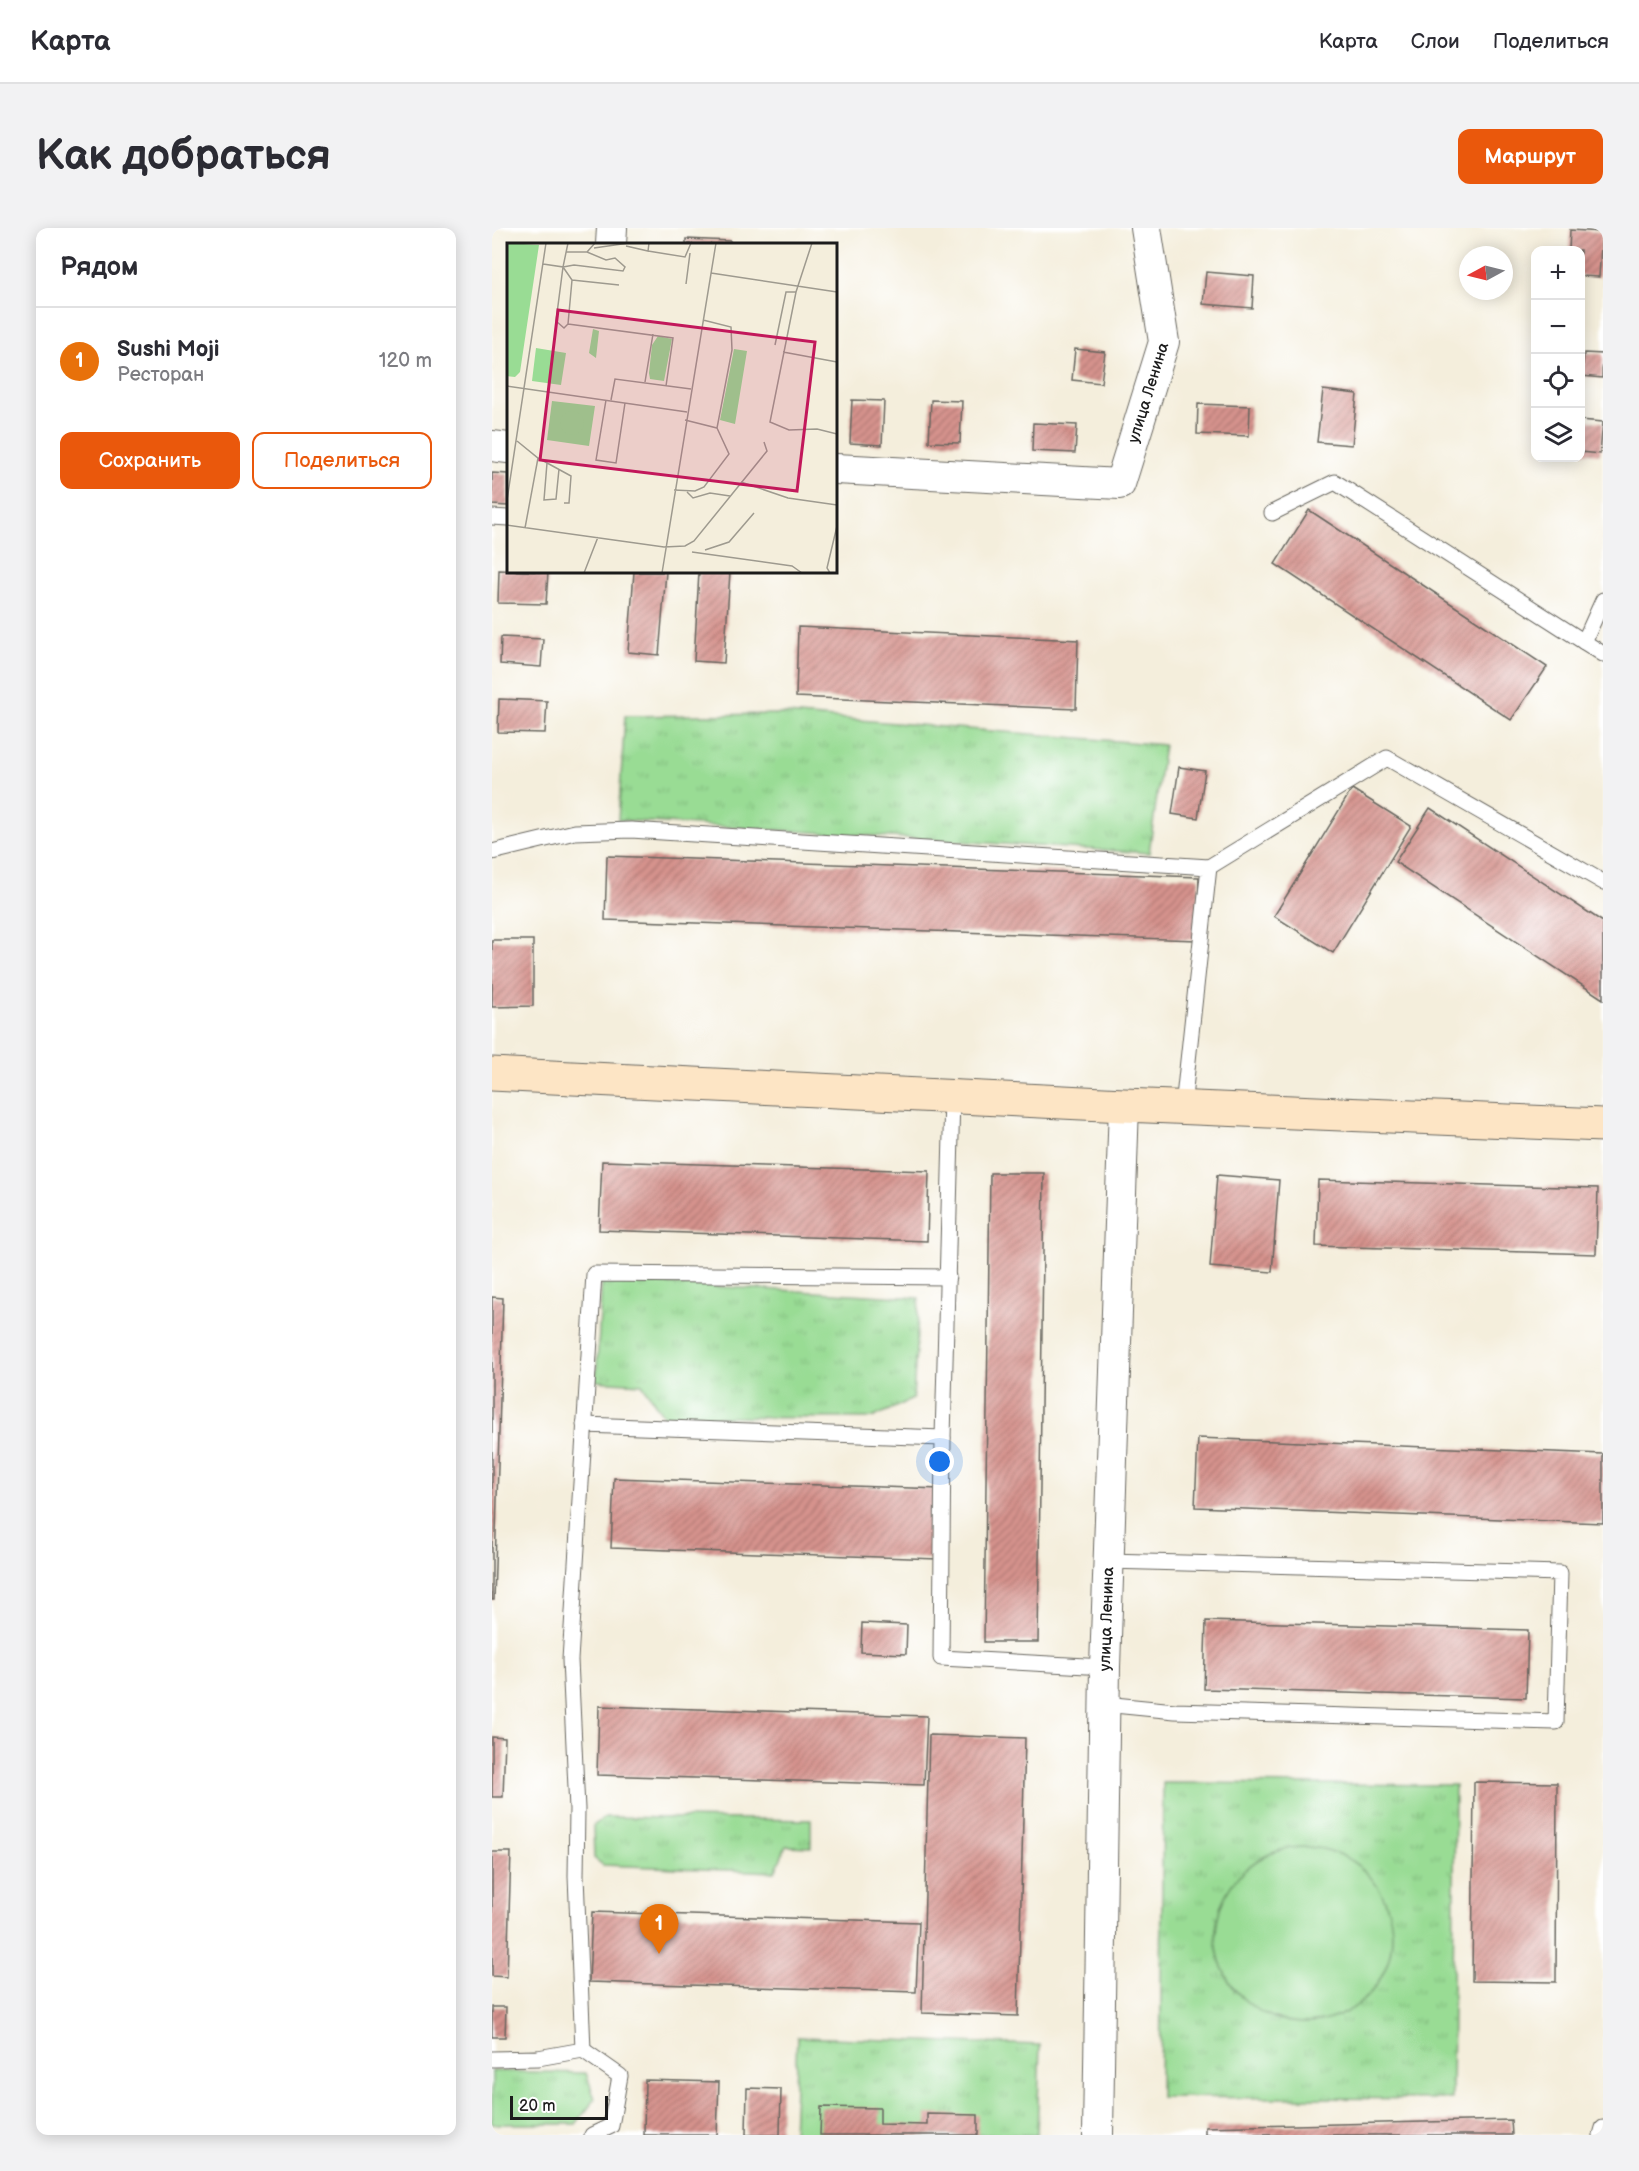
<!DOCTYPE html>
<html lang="ru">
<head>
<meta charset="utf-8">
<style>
	body { margin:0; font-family:"Balsamiq Sans",sans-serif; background:#f2f2f3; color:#2b2b33 }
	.controls { position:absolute; right:18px; top:18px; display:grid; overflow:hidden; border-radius:12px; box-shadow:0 3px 15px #0003 }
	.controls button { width:54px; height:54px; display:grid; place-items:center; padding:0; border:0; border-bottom:2px solid #e1e1e2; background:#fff; color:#2b2b33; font:30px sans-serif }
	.compass { position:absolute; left:967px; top:18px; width:54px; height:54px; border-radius:50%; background:#fff; box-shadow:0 3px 15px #0003; rotate:263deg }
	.scale { position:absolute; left:18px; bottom:15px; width:98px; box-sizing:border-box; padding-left:6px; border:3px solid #1c1c1c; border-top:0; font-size:16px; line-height:21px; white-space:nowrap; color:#1c1c1c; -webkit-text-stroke:4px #fff; paint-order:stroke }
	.you { position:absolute; left:448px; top:1234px; width:21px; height:21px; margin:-15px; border:4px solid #fff; border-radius:50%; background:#1a73e8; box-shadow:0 0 0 9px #1a73e833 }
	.badge { display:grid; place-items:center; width:39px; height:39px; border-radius:50%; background:#ea580c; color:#fff; font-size:20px; font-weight:700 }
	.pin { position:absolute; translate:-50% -50px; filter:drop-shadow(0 2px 3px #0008) }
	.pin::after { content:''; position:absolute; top:32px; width:21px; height:18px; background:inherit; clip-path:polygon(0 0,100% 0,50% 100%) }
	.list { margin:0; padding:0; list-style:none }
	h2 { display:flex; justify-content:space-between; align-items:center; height:78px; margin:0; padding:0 24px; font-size:26px }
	h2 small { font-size:20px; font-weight:400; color:#7c7c81 }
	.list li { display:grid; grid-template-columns:39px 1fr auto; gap:18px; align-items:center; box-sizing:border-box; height:108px; padding:0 24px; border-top:2px solid #e1e1e2 }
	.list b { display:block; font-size:22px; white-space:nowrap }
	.list p { margin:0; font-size:20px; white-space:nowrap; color:#7c7c81 }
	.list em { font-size:20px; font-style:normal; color:#7c7c81 }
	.actions { display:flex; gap:12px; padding:18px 24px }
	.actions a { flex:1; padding:14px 0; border:2px solid #ea580c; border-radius:12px; text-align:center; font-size:21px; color:#ea580c }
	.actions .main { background:#ea580c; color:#fff }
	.icon { flex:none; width:33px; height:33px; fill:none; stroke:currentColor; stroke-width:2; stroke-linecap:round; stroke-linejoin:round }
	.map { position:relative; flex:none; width:1111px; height:1907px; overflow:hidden; border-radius:12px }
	header { display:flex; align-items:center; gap:36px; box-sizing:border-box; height:84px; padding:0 30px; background:#fff; border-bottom:2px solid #e1e1e2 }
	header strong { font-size:28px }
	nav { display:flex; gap:33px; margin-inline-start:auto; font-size:21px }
	.intro { display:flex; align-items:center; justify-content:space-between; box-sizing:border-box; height:144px; padding:0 36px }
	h1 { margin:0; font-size:42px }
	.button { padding:15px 27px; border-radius:12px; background:#ea580c; color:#fff; font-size:21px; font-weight:700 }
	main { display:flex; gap:36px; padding:0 36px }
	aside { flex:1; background:#fff; border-radius:12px; box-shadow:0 3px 15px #0003 }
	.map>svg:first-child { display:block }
	.park { fill:url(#park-tufts); stroke:#5a7c58; stroke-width:1.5 }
	.pitch { fill:#99dc94; stroke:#5a7c58; stroke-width:1.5 }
	.building { fill:url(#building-hatch) }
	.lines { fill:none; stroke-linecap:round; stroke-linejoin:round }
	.lane-casing { stroke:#68665f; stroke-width:17 }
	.street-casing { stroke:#68665f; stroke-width:32 }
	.secondary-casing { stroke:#68665f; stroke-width:35 }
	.lane { stroke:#fff; stroke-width:15 }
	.street { stroke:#fff; stroke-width:30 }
	.secondary { stroke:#fde5c5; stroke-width:33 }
	.labels { text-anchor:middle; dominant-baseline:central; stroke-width:4.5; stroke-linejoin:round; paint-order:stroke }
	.street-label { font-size:16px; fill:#1c1c1c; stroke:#fff }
	.inset-road { fill:none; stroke:#9e9a8f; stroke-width:1.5 }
	.view { fill:#c2185b; fill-opacity:0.15; stroke:#c2185b; stroke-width:3 }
	.inset-edge { fill:none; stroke:#1c1c1c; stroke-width:3 }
</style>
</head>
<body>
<header>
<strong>Карта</strong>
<nav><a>Карта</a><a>Слои</a><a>Поделиться</a></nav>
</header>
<div class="intro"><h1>Как добраться</h1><a class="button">Маршрут</a></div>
<main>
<aside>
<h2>Рядом<small></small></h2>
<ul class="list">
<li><span class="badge" style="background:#e8710a">1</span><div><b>Sushi Moji</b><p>Ресторан</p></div><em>120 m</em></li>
</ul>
<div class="actions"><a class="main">Сохранить</a><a>Поделиться</a></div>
</aside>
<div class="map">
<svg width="1111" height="1907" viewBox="0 0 1111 1907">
	<defs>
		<pattern id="park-tufts" width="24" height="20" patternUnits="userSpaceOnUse" patternTransform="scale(1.5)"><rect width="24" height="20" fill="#99dc94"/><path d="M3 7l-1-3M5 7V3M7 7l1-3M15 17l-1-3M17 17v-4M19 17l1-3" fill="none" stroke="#83bc7f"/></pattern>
		<pattern id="building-hatch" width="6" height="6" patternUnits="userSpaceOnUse" patternTransform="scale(1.5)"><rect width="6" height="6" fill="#d6938d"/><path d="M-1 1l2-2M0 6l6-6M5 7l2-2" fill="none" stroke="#ad7772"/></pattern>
	</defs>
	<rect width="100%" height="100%" fill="#fff"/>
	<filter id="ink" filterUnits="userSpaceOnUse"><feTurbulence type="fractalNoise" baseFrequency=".0167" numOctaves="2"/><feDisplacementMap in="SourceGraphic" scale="12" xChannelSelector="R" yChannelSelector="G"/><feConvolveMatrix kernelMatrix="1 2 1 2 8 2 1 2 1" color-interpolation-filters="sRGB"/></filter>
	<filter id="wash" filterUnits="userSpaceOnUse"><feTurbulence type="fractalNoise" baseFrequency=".008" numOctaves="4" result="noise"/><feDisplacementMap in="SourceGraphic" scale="24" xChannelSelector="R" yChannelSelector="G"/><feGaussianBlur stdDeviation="1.35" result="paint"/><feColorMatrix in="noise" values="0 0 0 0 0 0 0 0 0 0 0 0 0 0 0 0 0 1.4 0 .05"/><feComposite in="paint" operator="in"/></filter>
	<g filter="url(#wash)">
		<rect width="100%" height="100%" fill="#f4eedc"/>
		<g class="park">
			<polygon points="294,486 672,517 657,625 126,592 133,488"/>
			<polygon points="110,1052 427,1070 421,1171 380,1190 172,1189 150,1156 104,1153"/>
			<polygon points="671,1555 963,1557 960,1871 668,1869"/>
			<polygon points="113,1589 319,1592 319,1619 294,1618 283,1644 111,1637 102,1630 101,1598"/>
			<polygon points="305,1809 548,1817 545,1907 301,1907"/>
			<polygon points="0,1843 94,1845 103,1871 84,1896 0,1896"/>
		</g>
		<circle class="pitch" cx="812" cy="1707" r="88"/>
		<g id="blocks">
			<g class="building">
				<polygon points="1078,2 1110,4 1107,49 1088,48 1088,22 1077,22"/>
				<polygon points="194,11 238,13 238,16 194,16"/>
				<polygon points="714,44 762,48 760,80 711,76"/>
				<polygon points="583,121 613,124 609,155 580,152"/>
				<polygon points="1092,125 1111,126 1110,150 1090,148"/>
				<polygon points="831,162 865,166 860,217 825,214"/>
				<polygon points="360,172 392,173 390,217 358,215"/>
				<polygon points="439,172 470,173 468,215 437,214"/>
				<polygon points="706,176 758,178 757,208 705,206"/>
				<polygon points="1088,192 1111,194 1108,226 1088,224"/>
				<polygon points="541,195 585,197 583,225 540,223"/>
				<polygon points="0,245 16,246 16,278 0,277"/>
				<polygon points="817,282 1055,439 1019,492 783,336"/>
				<polygon points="7,342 56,344 54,376 6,375"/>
				<polygon points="142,344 174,344 167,427 136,424"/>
				<polygon points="207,344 238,344 232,435 202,433"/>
				<polygon points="306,399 586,412 584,481 304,469"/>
				<polygon points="9,409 51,411 49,439 8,436"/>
				<polygon points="7,471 55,473 53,505 6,504"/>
				<polygon points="687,539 713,543 706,590 680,586"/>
				<polygon points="860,561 919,598 841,725 782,688"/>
				<polygon points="938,580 1111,694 1111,771 903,634"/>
				<polygon points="115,628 707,649 705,712 113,692"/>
				<polygon points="0,712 41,712 41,778 0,779"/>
				<polygon points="110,933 437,943 435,1013 107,1002"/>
				<polygon points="498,945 552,945 546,1414 492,1414"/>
				<polygon points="725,947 787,952 780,1044 718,1039"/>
				<polygon points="826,952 1106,960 1104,1026 824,1018"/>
				<polygon points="0,1069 11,1070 2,1372 0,1372"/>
				<polygon points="706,1210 1111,1226 1111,1295 703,1279"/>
				<polygon points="122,1250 449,1261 446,1331 119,1320"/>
				<polygon points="714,1393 1036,1402 1034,1470 712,1461"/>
				<polygon points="370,1395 415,1397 414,1426 369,1424"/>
				<polygon points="107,1478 435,1488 432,1557 105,1547"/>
				<polygon points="437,1507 533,1510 526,1788 430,1785"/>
				<polygon points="0,1509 13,1510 11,1569 0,1569"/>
				<polygon points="982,1554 1065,1555 1064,1754 980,1753"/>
				<polygon points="0,1624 19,1624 15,1749 0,1748"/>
				<polygon points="100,1684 427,1694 424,1764 97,1754"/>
				<polygon points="0,1779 14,1779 13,1809 0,1809"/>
				<polygon points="153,1852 227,1854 225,1907 152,1907"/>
				<polygon points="255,1860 289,1861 288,1907 254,1907"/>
				<polygon points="329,1879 388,1880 388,1896 435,1897 435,1886 486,1887 486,1907 328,1907"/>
				<polygon points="1019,1892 1020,1907 713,1907 713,1899"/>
			</g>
		</g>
	</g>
	<g filter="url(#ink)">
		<use href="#blocks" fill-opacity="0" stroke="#68665f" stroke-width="1.5"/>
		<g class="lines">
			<defs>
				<g id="lane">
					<polyline points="780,285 843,254 1111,426"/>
					<polyline points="0,289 16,290"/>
					<polyline points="1092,414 1111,372"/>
					<polyline points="0,624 83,604 139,602 717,639 691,879"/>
					<polyline points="717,639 895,530 1111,654"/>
					<polyline points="460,869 451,1210 449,1430 613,1439"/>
					<polyline points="92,1197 451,1210"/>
					<polyline points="612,1476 683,1483 1064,1494 1068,1345 616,1333"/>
					<polyline points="91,1822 84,1648 85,1581 78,1432 102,1046 456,1049"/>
					<polyline points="0,1831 46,1830 91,1822 128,1848 119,1898 100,1907"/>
					<polyline points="1109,1907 1111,1900"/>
				</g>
				<g id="street">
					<polyline points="119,16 120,0"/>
					<polyline points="0,218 16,220"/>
					<path id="s1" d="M344 241 628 256 672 114 654 0"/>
					<path id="s2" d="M606 1907 613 1439 632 877"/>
				</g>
				<polyline id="secondary" points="0,846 632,877 1111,897"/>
			</defs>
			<use href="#lane" class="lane-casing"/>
			<use href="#street" class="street-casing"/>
			<use href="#secondary" class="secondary-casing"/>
			<use href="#lane" class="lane"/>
			<use href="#street" class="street"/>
			<use href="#secondary" class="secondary"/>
		</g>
	</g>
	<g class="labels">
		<g class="street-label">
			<text stroke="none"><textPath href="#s1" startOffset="380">улица Ленина</textPath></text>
			<text stroke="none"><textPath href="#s2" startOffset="516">улица Ленина</textPath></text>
		</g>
	</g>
	<g transform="translate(15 15)">
		<rect width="330" height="330" fill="#f4eedc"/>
		<path d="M0 0 32 2 13 129 8 134 0 133ZM86 86 92 88 89 115 82 110ZM151 93 165 96 157 138 143 136 142 130 145 102ZM29 105 59 110 54 142 25 138ZM227 106 240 108 228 181 213 177ZM45 158 88 163 82 203 40 197Z" fill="#99dc94"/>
		<path d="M53 180a12 12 0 1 1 24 0a12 12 0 1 1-24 0Z" fill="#99dc94"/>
		<path class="inset-road" d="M305 0 289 49 263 179 282 187 310 186 330 191M119 3 141 8 142 0M87 5 122 0M141 8 178 14 184 0M59 9H80L88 0M36 21 56 24 49 78 57 85 61 81 65 37 56 24 61 0M56 24 67 22 116 28 118 24 108 15 99 17 80 9M204 30 330 49M65 37 112 42M179 41 183 10M61 81 166 95 159 143M268 102 279 49H289M276 109 330 119M138 139 146 91M0 143 180 169M99 157 89 217 109 220 118 160M104 157 108 136 184 146M178 177 210 185 225 107 224 84 196 77M10 198 31 215 64 233 62 260H57M40 220 37 257 49 256 52 226M234 239 281 255 330 262M167 247 188 248 197 244 222 211 210 185M180 249 186 255 203 250 223 253M0 257 39 0M0 282 157 304 178 303 187 298 260 208 257 199M18 285 31 215M198 307 222 299 247 270M185 309 285 323 295 330M77 330 91 294M155 330 209 0M323 330 320 325 330 283"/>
		<path class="view" d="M51 67 308 99 290 248 33 217Z"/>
		<rect width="330" height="330" class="inset-edge"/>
	</g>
</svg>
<div class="controls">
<button>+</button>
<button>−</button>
<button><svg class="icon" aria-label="locate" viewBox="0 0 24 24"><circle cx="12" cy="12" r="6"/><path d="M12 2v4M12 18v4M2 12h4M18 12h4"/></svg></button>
<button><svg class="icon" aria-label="layers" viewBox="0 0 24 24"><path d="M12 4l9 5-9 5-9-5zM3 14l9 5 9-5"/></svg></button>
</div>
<svg class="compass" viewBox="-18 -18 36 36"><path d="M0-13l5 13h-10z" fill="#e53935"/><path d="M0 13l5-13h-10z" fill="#7c7c81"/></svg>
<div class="scale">20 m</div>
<div class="you"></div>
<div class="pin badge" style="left:167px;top:1726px;background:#e8710a">1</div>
</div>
</main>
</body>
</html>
